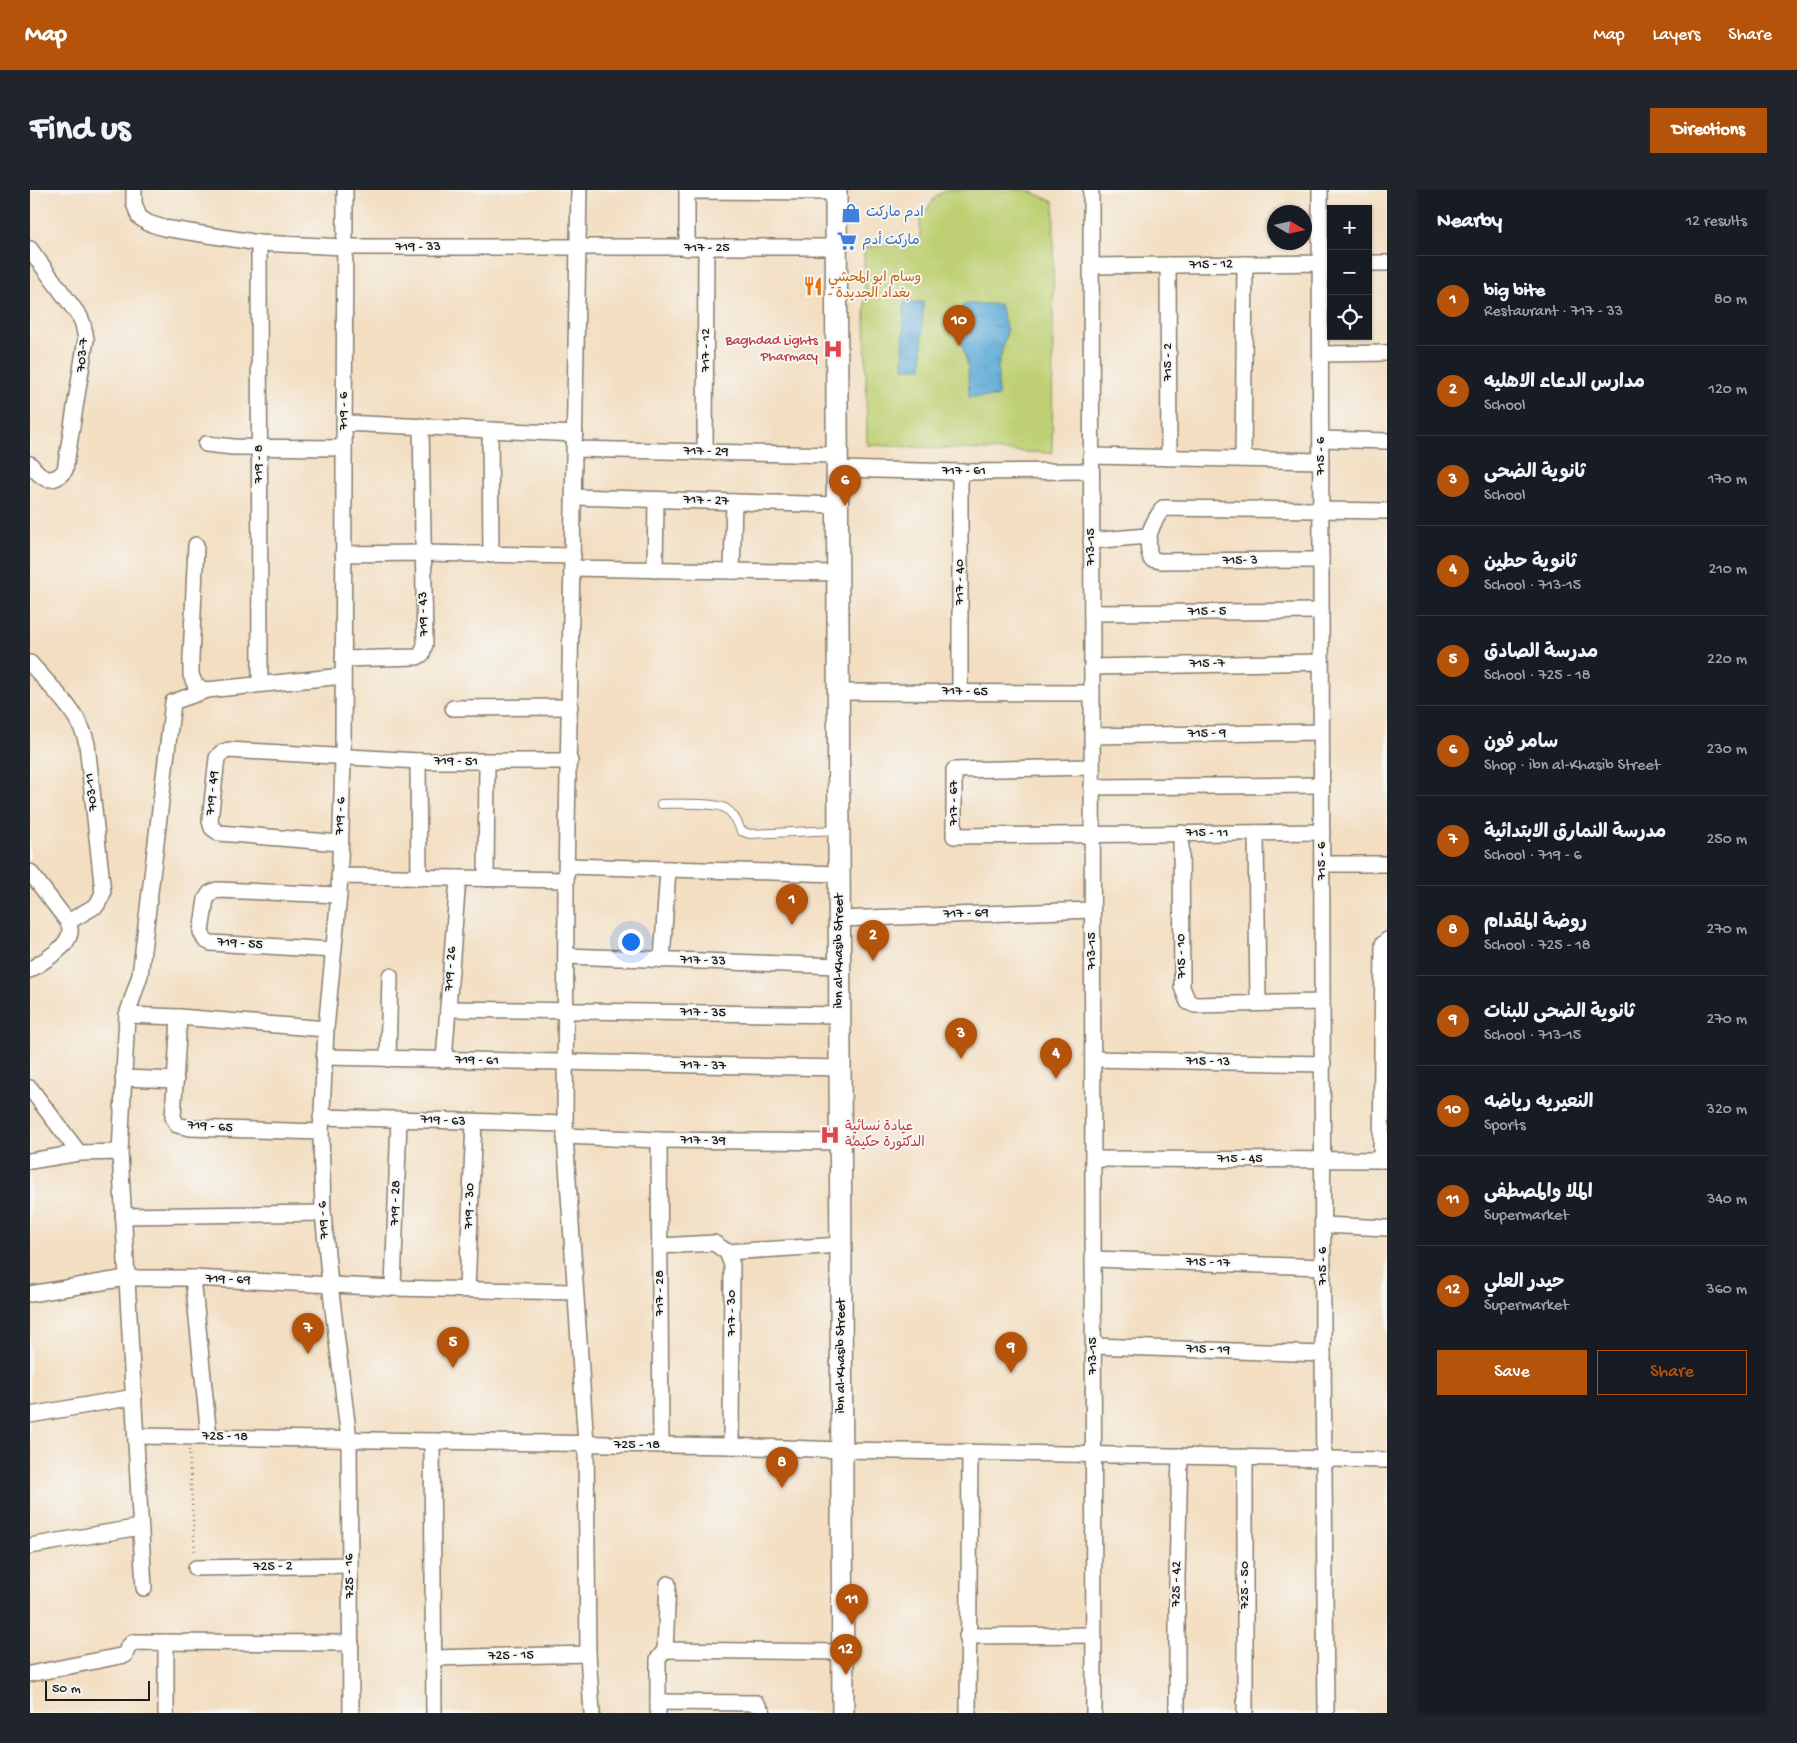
<!DOCTYPE html>
<html lang="en">
<head>
<meta charset="utf-8">
<style>
	body { margin:0; font-family:"Gochi Hand","Playpen Sans Arabic",sans-serif; background:#20242c; color:#f1f3f6 }
	.controls { position:absolute; right:15px; top:15px; display:grid; overflow:hidden; border-radius:0px; box-shadow:0 1px 4px #0004 }
	.controls button { width:45px; height:45px; display:grid; place-items:center; padding:0; border:0; border-bottom:1px solid #363941; background:#171b24; color:#f1f3f6; font:25px sans-serif }
	.compass { position:absolute; left:1237px; top:15px; width:45px; height:45px; border-radius:50%; background:#171b24; box-shadow:0 1px 4px #0004; rotate:99deg }
	.scale { position:absolute; left:15px; bottom:12px; width:105px; box-sizing:border-box; padding-left:5px; border:2px solid #1c1c1c; border-top:0; font-size:14px; line-height:18px; white-space:nowrap; color:#1c1c1c; -webkit-text-stroke:4px #f6f6f2; paint-order:stroke }
	.you { position:absolute; left:600px; top:751px; width:18px; height:18px; margin:-12px; border:4px solid #fff; border-radius:50%; background:#1a73e8; box-shadow:0 0 0 8px #1a73e833 }
	.badge { display:grid; place-items:center; width:32px; height:32px; border-radius:50%; background:#b45309; color:#fff; font-size:16px; font-weight:700 }
	.pin { position:absolute; translate:-50% -41px; filter:drop-shadow(0 1px 2px #0008) }
	.pin::after { content:''; position:absolute; top:26px; width:18px; height:15px; background:inherit; clip-path:polygon(0 0,100% 0,50% 100%) }
	.list { margin:0; padding:0; list-style:none }
	h2 { display:flex; justify-content:space-between; align-items:center; height:65px; margin:0; padding:0 20px; font-size:21px }
	h2 small { font-size:16px; font-weight:400; color:#9ea1a6 }
	.list li { display:grid; grid-template-columns:32px 1fr auto; gap:15px; align-items:center; box-sizing:border-box; height:90px; padding:0 20px; border-top:1px solid #363941 }
	.list b { display:block; font-size:19px; white-space:nowrap }
	.list p { margin:0; font-size:16px; white-space:nowrap; color:#9ea1a6 }
	.list em { font-size:16px; font-style:normal; color:#9ea1a6 }
	.actions { display:flex; gap:10px; padding:15px 20px }
	.actions a { flex:1; padding:11px 0; border:1px solid #b45309; border-radius:0px; text-align:center; font-size:18px; color:#b45309 }
	.actions .main { background:#b45309; color:#fff }
	.icon { flex:none; width:28px; height:28px; fill:none; stroke:currentColor; stroke-width:2; stroke-linecap:round; stroke-linejoin:round }
	.map { position:relative; flex:none; width:1357px; height:1523px; overflow:hidden; border-radius:0px }
	header { display:flex; align-items:center; gap:30px; box-sizing:border-box; height:70px; padding:0 25px; background:#b45309; color:#fff }
	header strong { font-size:24px }
	nav { display:flex; gap:28px; margin-inline-start:auto; font-size:18px }
	.intro { display:flex; align-items:center; justify-content:space-between; box-sizing:border-box; height:120px; padding:0 30px }
	h1 { margin:0; font-size:35px }
	.button { padding:12px 22px; border-radius:0px; background:#b45309; color:#fff; font-size:18px; font-weight:700 }
	main { display:flex; gap:30px; padding:0 30px }
	aside { flex:1; background:#171b24; border-radius:0px; box-shadow:0 1px 4px #0004 }
	.map>svg:first-child { display:block }
	.green { fill:#bed073; stroke:#6d7648 }
	.water { fill:url(#water-ripples); stroke:#3c647a }
	.lines { fill:none; stroke-linecap:round; stroke-linejoin:round }
	.lane-casing { stroke:#887d6e; stroke-width:10 }
	.street-casing { stroke:#887d6e; stroke-width:18 }
	.secondary-casing { stroke:#887d6e; stroke-width:24 }
	.path { stroke:#887d6e; stroke-width:2.5; stroke-dasharray:1 4; stroke-linecap:butt }
	.lane { stroke:#fff; stroke-width:8 }
	.street { stroke:#fff; stroke-width:15 }
	.secondary { stroke:#fff; stroke-width:21 }
	.labels { text-anchor:middle; dominant-baseline:central; stroke-width:4; stroke-linejoin:round; paint-order:stroke }
	.shop-label { font-size:14px; fill:#366cbe; stroke:#f6f6f2; text-anchor:start }
	.street-label { font-size:14px; fill:#1c1c1c; stroke:#f6f6f2 }
	.food-label { font-size:14px; fill:#c56008; stroke:#f6f6f2; text-anchor:start }
	.health-label { font-size:14px; fill:#be3a42; stroke:#f6f6f2; text-anchor:end }
</style>
</head>
<body>
<header>
<strong>Map</strong>
<nav><a>Map</a><a>Layers</a><a>Share</a></nav>
</header>
<div class="intro"><h1>Find us</h1><a class="button">Directions</a></div>
<main>
<div class="map">
<svg width="1357" height="1523" viewBox="0 0 1357 1523">
	<defs>
		<pattern id="water-ripples" width="26" height="14" patternUnits="userSpaceOnUse" patternTransform="scale(1.25)"><rect width="26" height="14" fill="#5dabd7"/><path d="M2 4q2-2 4 0t4 0M15 11q2-2 4 0t4 0" fill="none" stroke="#4c8aae"/></pattern>
	</defs>
	<rect width="100%" height="100%" fill="#f6f6f2"/>
	<filter id="ink" filterUnits="userSpaceOnUse"><feTurbulence type="fractalNoise" baseFrequency=".02" numOctaves="2"/><feDisplacementMap in="SourceGraphic" scale="10" xChannelSelector="R" yChannelSelector="G"/><feConvolveMatrix kernelMatrix="1 2 1 2 8 2 1 2 1" color-interpolation-filters="sRGB"/></filter>
	<filter id="wash" filterUnits="userSpaceOnUse"><feTurbulence type="fractalNoise" baseFrequency=".0096" numOctaves="4" result="noise"/><feDisplacementMap in="SourceGraphic" scale="20" xChannelSelector="R" yChannelSelector="G"/><feGaussianBlur stdDeviation="1.12" result="paint"/><feColorMatrix in="noise" values="0 0 0 0 0 0 0 0 0 0 0 0 0 0 0 0 0 1.4 0 .05"/><feComposite in="paint" operator="in"/></filter>
	<g filter="url(#wash)">
		<rect width="100%" height="100%" fill="#f3dec1"/>
		<polygon class="green" points="916,0 998,0 1024,12 1022,263 837,255 834,58 890,50 890,29 906,6"/>
		<g class="water">
			<polygon points="874,112 893,112 892,178 873,178"/>
			<polygon points="933,114 970,114 977,141 968,177 968,207 939,207 938,177 928,141"/>
		</g>
	</g>
	<g filter="url(#ink)">
		<g class="lines">
			<defs>
				<path id="lane" d="M631 614C646 614 683 612 695 618 703 623 708 632 711 641L720 644 807 640"/>
				<g id="street">
					<polyline points="104,0 104,13 109,27 118,33 134,38 229,53 315,57 806,57"/>
					<polyline points="315,0 313,568 309,705 296,839 291,942 293,1023 300,1094 319,1249 321,1523"/>
					<polyline points="549,0 536,690 535,946 556,1254 558,1464 562,1523"/>
					<polyline points="657,0 657,58"/>
					<polyline points="1061,0 1064,1523"/>
					<polyline points="1290,0 1293,1164 1296,1523"/>
					<polyline points="657,1 806,2"/>
					<polyline points="229,53 230,494"/>
					<path d="M0 59 50 127 53 134 56 149 35 280C21 297 10 287 0 274"/>
					<polyline points="1338,73 1357,73"/>
					<polyline points="1138,75 1139,268"/>
					<polyline points="1061,76 1299,73"/>
					<polyline points="1291,164 1357,163"/>
					<polyline points="314,233 545,244"/>
					<polyline points="460,240 461,365"/>
					<polyline points="1291,249 1357,251"/>
					<polyline points="176,254 203,257 314,258"/>
					<polyline points="545,259 807,265"/>
					<polyline points="675,262 676,58"/>
					<polyline points="1061,266 1291,271"/>
					<polyline points="1213,269 1215,74"/>
					<polyline points="807,279 930,282 1061,281"/>
					<polyline points="930,282 930,503"/>
					<polyline points="544,307 807,315"/>
					<polyline points="1061,351 1117,346"/>
					<polyline points="166,355 161,468 161,485 166,497 177,500 313,486"/>
					<polyline points="313,364 393,363 543,366"/>
					<path d="M1291 370 1130 371 1121 369C1114 349 1121 335 1133 318L1357 321"/>
					<polyline points="542,378 808,383"/>
					<polyline points="625,380 626,310"/>
					<polyline points="702,381 704,312"/>
					<polyline points="1062,423 1291,421"/>
					<polyline points="313,469 387,467 392,464 395,454 391,236"/>
					<path d="M0 473C20 496 51 524 57 554L73 703 67 715 38 732"/>
					<polyline points="1062,477 1291,472"/>
					<polyline points="808,502 1062,503"/>
					<polyline points="423,518 540,517"/>
					<polyline points="1062,546 1291,542"/>
					<polyline points="388,571 389,688"/>
					<polyline points="1062,577 924,580 924,646 1292,642"/>
					<polyline points="1062,597 1292,595"/>
					<polyline points="1151,643 1152,797 1158,812 1165,815 1292,812"/>
					<polyline points="1226,643 1228,813"/>
					<polyline points="310,653 189,643 182,638 180,631 187,568 191,563 199,560 388,571 540,571"/>
					<polyline points="1292,674 1357,674"/>
					<polyline points="537,676 809,684"/>
					<path d="M0 682 38 732C49 753 14 770 0 780"/>
					<polyline points="309,686 536,690"/>
					<polyline points="456,689 457,572"/>
					<polyline points="809,729 1062,720"/>
					<polyline points="304,760 181,753 175,750 171,742 176,709 180,703 187,700 309,705"/>
					<polyline points="536,766 809,776"/>
					<polyline points="632,770 638,679"/>
					<polyline points="418,819 810,825"/>
					<polyline points="97,825 149,827 296,839"/>
					<polyline points="149,827 143,927 147,935 160,938 291,942"/>
					<polyline points="294,867 810,878"/>
					<polyline points="358,869 360,786"/>
					<polyline points="1063,869 1293,874"/>
					<polyline points="414,870 428,688"/>
					<polyline points="93,888 146,890"/>
					<polyline points="0,898 49,963"/>
					<polyline points="291,927 535,934"/>
					<polyline points="535,946 629,950 810,952"/>
					<polyline points="629,950 631,1255"/>
					<polyline points="1063,969 1357,970"/>
					<polyline points="1351,970 1353,754 1357,750"/>
					<polyline points="0,971 49,963 90,962"/>
					<polyline points="93,1026 293,1023"/>
					<polyline points="1293,1035 1357,1038"/>
					<polyline points="630,1056 684,1053 697,1062 702,1075 701,1256"/>
					<polyline points="697,1062 811,1055"/>
					<polyline points="1063,1069 1293,1077"/>
					<polyline points="163,1088 179,1247"/>
					<polyline points="363,1098 369,929"/>
					<polyline points="437,1099 444,932"/>
					<polyline points="0,1104 96,1088 163,1088 363,1098 545,1102"/>
					<polyline points="1063,1156 1293,1164"/>
					<polyline points="0,1225 104,1207"/>
					<polyline points="107,1246 701,1256 812,1260 1357,1270"/>
					<polyline points="402,1251 404,1523"/>
					<polyline points="1215,1267 1215,1523"/>
					<polyline points="0,1356 110,1337"/>
					<polyline points="166,1378 320,1375"/>
					<polyline points="114,1398 90,962 97,825 110,785 143,512 177,500"/>
					<polyline points="937,1446 1064,1445"/>
					<polyline points="635,1460 813,1462"/>
					<polyline points="404,1468 558,1464"/>
					<polyline points="0,1484 95,1465 98,1457 103,1452 321,1453"/>
					<polyline points="628,1512 726,1513 733,1523"/>
					<polyline points="136,1523 136,1452"/>
					<polyline points="628,1523 628,1469 635,1460 638,1394"/>
					<polyline points="938,1523 940,1262"/>
					<polyline points="1147,1523 1147,1386 1150,1266"/>
				</g>
				<polyline id="secondary" points="806,0 813,1523"/>
			</defs>
			<use href="#lane" class="lane-casing"/>
			<use href="#street" class="street-casing"/>
			<use href="#secondary" class="secondary-casing"/>
			<polyline class="path" points="159,1260 165,1364"/>
			<use href="#lane" class="lane"/>
			<use href="#street" class="street"/>
			<use href="#secondary" class="secondary"/>
		</g>
	</g>
	<defs>
		<symbol id="shop-bare" viewBox="-9 -9 18 18"><path d="M-5-2.5h2.3a2.7 3.5 0 0 1 5.4 0H5L5.5 6h-11ZM-1.5-2.5h3a1.5 2.3 0 0 0-3 0Z" fill="#3f7fe0" stroke="#f6f6f2" stroke-width="2.5" paint-order="stroke"/></symbol>
		<symbol id="supermarket-bare" viewBox="-9 -9 18 18"><path d="M-6-5.5h2.5l.6 2H6L4.5 2H-2.5L-4.4-4H-6ZM-1.5 3.2a1.3 1.3 0 1 0 .1 0ZM3 3.2a1.3 1.3 0 1 0 .1 0Z" fill="#3f7fe0" stroke="#f6f6f2" stroke-width="2.5" paint-order="stroke"/></symbol>
		<symbol id="restaurant-bare" viewBox="-9 -9 18 18"><path d="M-5-6h1v4h1v-4h1v4h1v-4h1v5L-1.5 .5V6h-2V.5L-5-1ZM5-6V6H3V1.5H1.5Q1.5-4 5-6Z" fill="#e8710a" stroke="#f6f6f2" stroke-width="2.5" paint-order="stroke"/></symbol>
		<symbol id="hospital-bare" viewBox="-9 -9 18 18"><path d="M-5-5h3v3.5h4V-5h3V5h-3V1.5h-4V5h-3Z" fill="#e0444e" stroke="#f6f6f2" stroke-width="2.5" paint-order="stroke"/></symbol>
	</defs>
	<g fill-rule="evenodd">
		<use href="#shop-bare" x="807" y="9" width="28" height="28"/>
		<use href="#supermarket-bare" x="803" y="37" width="28" height="28"/>
		<use href="#restaurant-bare" x="769" y="82" width="28" height="28"/>
		<use href="#hospital-bare" x="789" y="145" width="28" height="28"/>
		<use href="#hospital-bare" x="786" y="931" width="28" height="28"/>
	</g>
	<g class="labels">
		<g class="shop-label">
			<text x="836" y="23">ادم ماركت</text>
			<text x="832" y="51">ماركت أدم</text>
		</g>
		<g class="street-label">
			<text x="388" y="57">719 - 33</text>
			<text x="677" y="58">717 - 25</text>
			<text transform="translate(1181 75) rotate(-1)">715 - 12</text>
			<text transform="translate(676 160) rotate(-90)">717 - 12</text>
			<text transform="translate(53 165) rotate(-85)">703-7</text>
			<text transform="translate(1138 172) rotate(-90)">715 - 2</text>
			<text transform="translate(314 221) rotate(-90)">719 - 6</text>
			<text transform="translate(676 262) rotate(1)">717 - 29</text>
			<text transform="translate(1291 266) rotate(-90)">715 - 6</text>
			<text transform="translate(229 274) rotate(-90)">719 - 8</text>
			<text x="934" y="281">717 - 61</text>
			<text transform="translate(676 311) rotate(2)">717 - 27</text>
			<text transform="translate(1061 357) rotate(-90)">713-15</text>
			<text transform="translate(1210 371) rotate(-1)">715- 3</text>
			<text transform="translate(930 392) rotate(-90)">717 - 40</text>
			<text transform="translate(1177 422) rotate(-1)">715 - 5</text>
			<text transform="translate(394 424) rotate(-92)">719 - 43</text>
			<text transform="translate(1177 474) rotate(-1)">715 -7</text>
			<text transform="translate(935 502) rotate(1)">717 - 65</text>
			<text transform="translate(1177 544) rotate(-1)">715 - 9</text>
			<text transform="translate(426 572) rotate(1)">719 - 51</text>
			<text transform="translate(62 602) rotate(-96)">703-11</text>
			<text transform="translate(183 603) rotate(-85)">719 - 49</text>
			<text transform="translate(924 613) rotate(-90)">717 - 67</text>
			<text transform="translate(311 626) rotate(-88)">719 - 6</text>
			<text x="1177" y="643">715 - 11</text>
			<text transform="translate(1292 671) rotate(-90)">715 - 6</text>
			<text transform="translate(936 724) rotate(-2)">717 - 69</text>
			<text transform="translate(210 754) rotate(4)">719 - 55</text>
			<text transform="translate(809 761) rotate(-90)">ibn al-Khasib Street</text>
			<text transform="translate(1062 761) rotate(-90)">713-15</text>
			<text transform="translate(1152 766) rotate(-91)">715 - 10</text>
			<text transform="translate(673 771) rotate(2)">717 - 33</text>
			<text transform="translate(421 779) rotate(-86)">719 - 26</text>
			<text transform="translate(673 823) rotate(1)">717 - 35</text>
			<text transform="translate(447 871) rotate(1)">719 - 61</text>
			<text transform="translate(1178 872) rotate(1)">715 - 13</text>
			<text transform="translate(673 876) rotate(1)">717 - 37</text>
			<text transform="translate(413 931) rotate(3)">719 - 63</text>
			<text transform="translate(180 937) rotate(4)">719 - 65</text>
			<text transform="translate(673 951) rotate(1)">717 - 39</text>
			<text x="1210" y="969">715 - 45</text>
			<text transform="translate(366 1013) rotate(-88)">719 - 28</text>
			<text transform="translate(440 1016) rotate(-88)">719 - 30</text>
			<text transform="translate(294 1030) rotate(-94)">719 - 6</text>
			<text transform="translate(1178 1073) rotate(2)">715 - 17</text>
			<text transform="translate(1293 1076) rotate(-90)">715 - 6</text>
			<text transform="translate(198 1090) rotate(2)">719 - 69</text>
			<text transform="translate(630 1103) rotate(-90)">717 - 28</text>
			<text transform="translate(702 1123) rotate(-90)">717 - 30</text>
			<text transform="translate(1178 1160) rotate(2)">715 - 19</text>
			<text transform="translate(811 1166) rotate(-90)">ibn al-Khasib Street</text>
			<text transform="translate(1063 1166) rotate(-90)">713-15</text>
			<text transform="translate(195 1247) rotate(1)">725 - 18</text>
			<text x="607" y="1255">725 - 18</text>
			<text transform="translate(243 1377) rotate(-1)">725 - 2</text>
			<text transform="translate(320 1386) rotate(-91)">725 - 16</text>
			<text transform="translate(1147 1394) rotate(-89)">725 - 42</text>
			<text transform="translate(1215 1395) rotate(-90)">725 - 50</text>
			<text transform="translate(481 1466) rotate(-1)">725 - 15</text>
		</g>
		<g class="food-label">
			<text x="798" y="88">وسام ابو المحشي<tspan x="798" dy="16">- بغداد الجديدة</tspan></text>
		</g>
		<g class="health-label">
			<text x="788" y="151">Baghdad Lights<tspan x="788" dy="16">Pharmacy</tspan></text>
			<text x="815" y="937" text-anchor="start">عيادة نسائية<tspan x="815" dy="16">الدكتورة حكيمة</tspan></text>
		</g>
	</g>
</svg>
<div class="controls">
<button>+</button>
<button>−</button>
<button><svg class="icon" aria-label="locate" viewBox="0 0 24 24"><circle cx="12" cy="12" r="6"/><path d="M12 2v4M12 18v4M2 12h4M18 12h4"/></svg></button>
</div>
<svg class="compass" viewBox="-18 -18 36 36"><path d="M0-13l5 13h-10z" fill="#e53935"/><path d="M0 13l5-13h-10z" fill="#9ea1a6"/></svg>
<div class="scale">50 m</div>
<div class="you"></div>
<div class="pin badge" style="left:762px;top:735px">1</div>
<div class="pin badge" style="left:843px;top:771px">2</div>
<div class="pin badge" style="left:931px;top:869px">3</div>
<div class="pin badge" style="left:1026px;top:889px">4</div>
<div class="pin badge" style="left:423px;top:1178px">5</div>
<div class="pin badge" style="left:815px;top:316px">6</div>
<div class="pin badge" style="left:278px;top:1164px">7</div>
<div class="pin badge" style="left:752px;top:1298px">8</div>
<div class="pin badge" style="left:981px;top:1183px">9</div>
<div class="pin badge" style="left:929px;top:156px">10</div>
<div class="pin badge" style="left:822px;top:1435px">11</div>
<div class="pin badge" style="left:816px;top:1485px">12</div>
</div>
<aside>
<h2>Nearby<small>12 results</small></h2>
<ul class="list">
<li><span class="badge">1</span><div><b>big bite</b><p>Restaurant · 717 - 33</p></div><em>80 m</em></li>
<li><span class="badge">2</span><div><b>مدارس الدعاء الاهليه</b><p>School</p></div><em>120 m</em></li>
<li><span class="badge">3</span><div><b>ثانوية الضحى</b><p>School</p></div><em>170 m</em></li>
<li><span class="badge">4</span><div><b>ثانوية حطين</b><p>School · 713-15</p></div><em>210 m</em></li>
<li><span class="badge">5</span><div><b>مدرسة الصادق</b><p>School · 725 - 18</p></div><em>220 m</em></li>
<li><span class="badge">6</span><div><b>سامر فون</b><p>Shop · ibn al-Khasib Street</p></div><em>230 m</em></li>
<li><span class="badge">7</span><div><b>مدرسة النمارق الابتدائية</b><p>School · 719 - 6</p></div><em>250 m</em></li>
<li><span class="badge">8</span><div><b>روضة المقدام</b><p>School · 725 - 18</p></div><em>270 m</em></li>
<li><span class="badge">9</span><div><b>ثانوية الضحى للبنات</b><p>School · 713-15</p></div><em>270 m</em></li>
<li><span class="badge">10</span><div><b>النعيريه رياضه</b><p>Sports</p></div><em>320 m</em></li>
<li><span class="badge">11</span><div><b>الملا والمصطفى</b><p>Supermarket</p></div><em>340 m</em></li>
<li><span class="badge">12</span><div><b>حيدر العلي</b><p>Supermarket</p></div><em>360 m</em></li>
</ul>
<div class="actions"><a class="main">Save</a><a>Share</a></div>
</aside>
</main>
</body>
</html>
